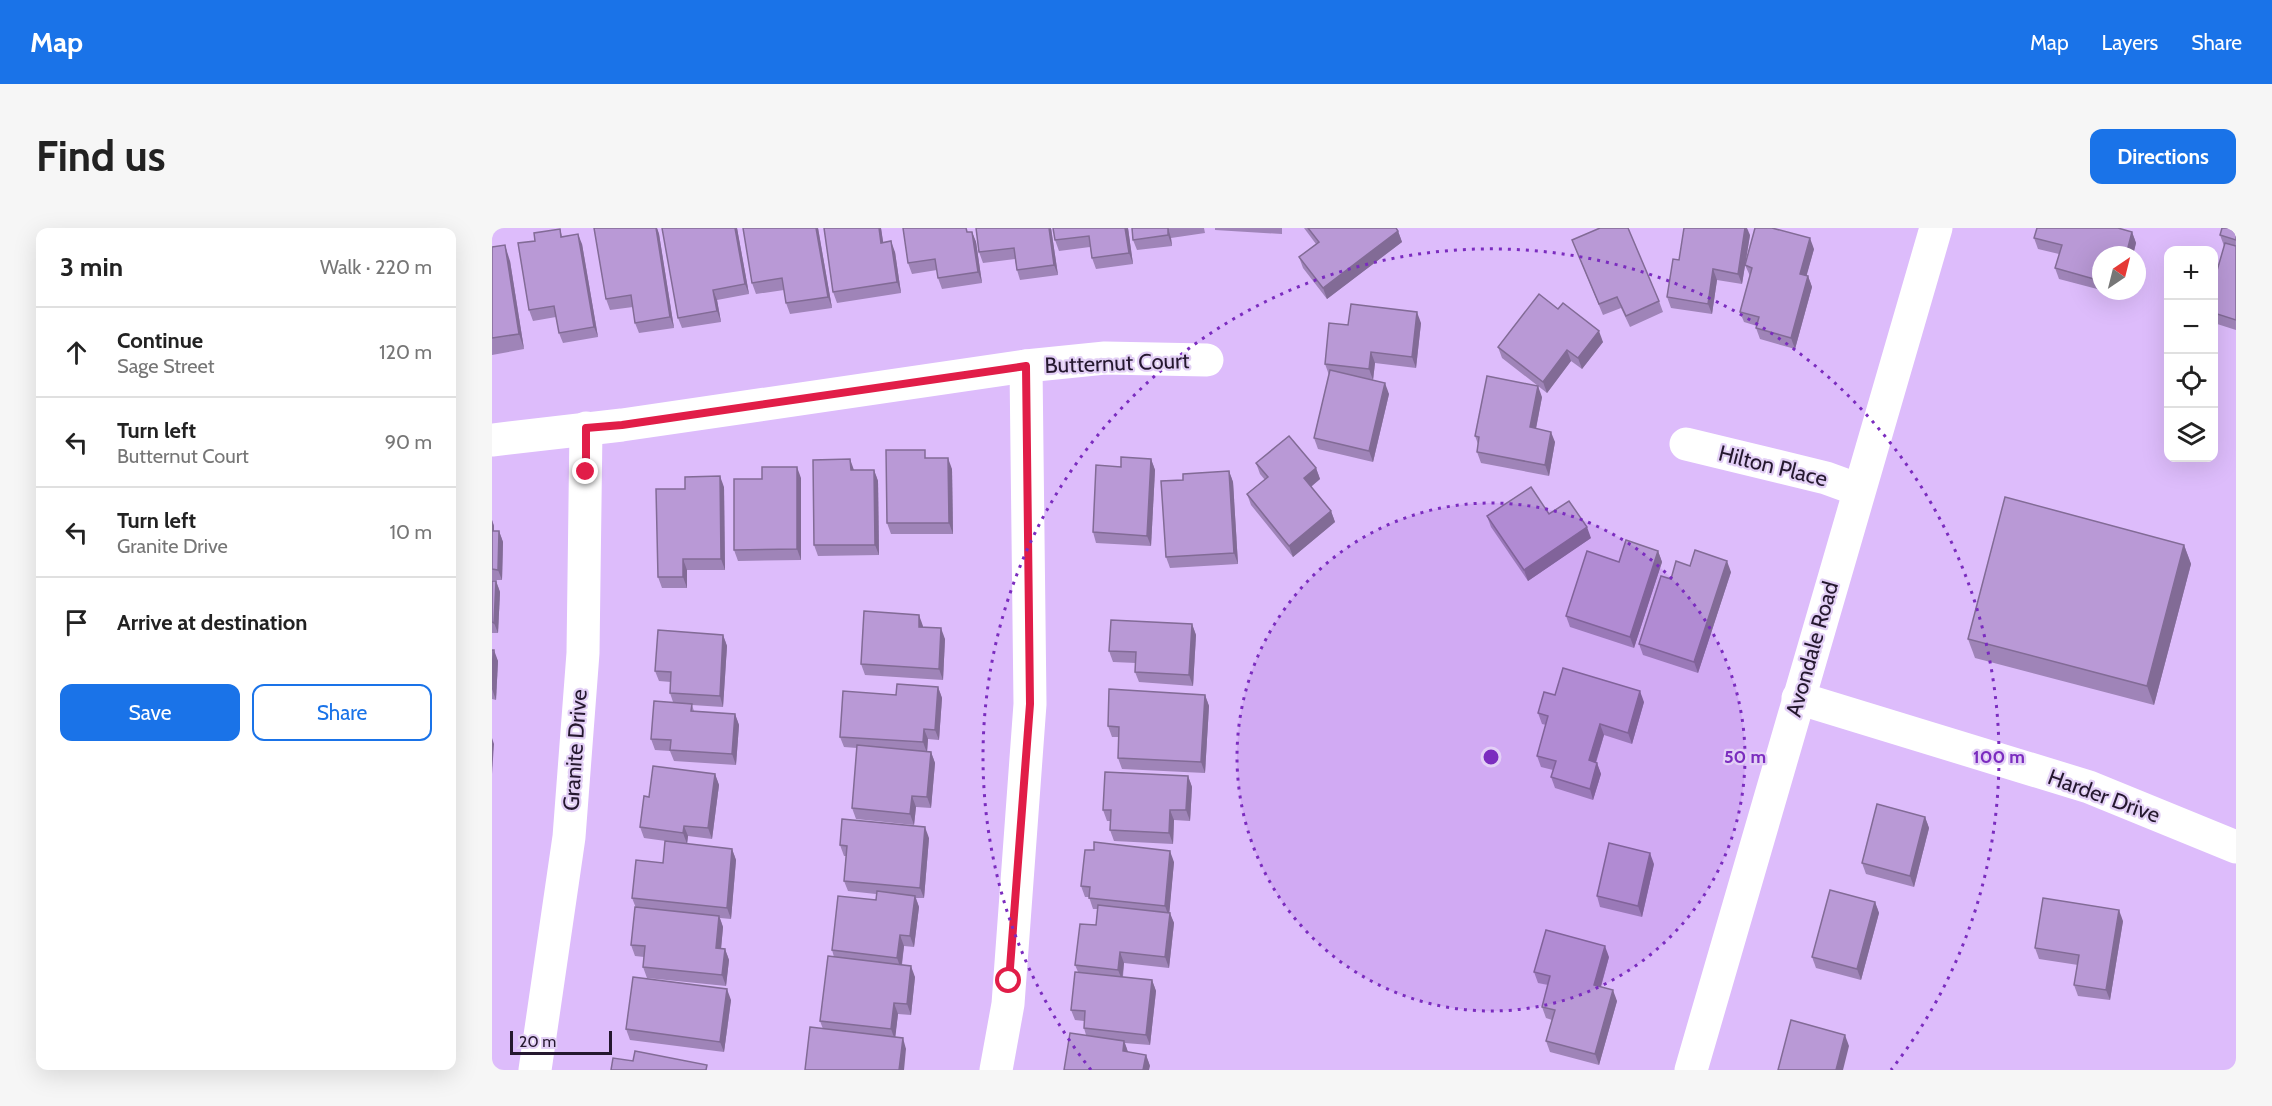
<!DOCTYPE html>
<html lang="en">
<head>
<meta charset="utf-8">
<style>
	body { margin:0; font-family:Cabin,sans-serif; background:#f6f6f6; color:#222 }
	.controls { position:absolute; right:18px; top:18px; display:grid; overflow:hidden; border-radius:12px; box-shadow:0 6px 24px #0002 }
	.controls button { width:54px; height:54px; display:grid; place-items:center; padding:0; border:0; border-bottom:2px solid #e0e0e0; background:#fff; color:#222; font:30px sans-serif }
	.compass { position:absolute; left:1600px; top:18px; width:54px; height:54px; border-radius:50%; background:#fff; box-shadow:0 6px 24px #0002; rotate:35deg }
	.scale { position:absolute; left:18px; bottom:15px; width:102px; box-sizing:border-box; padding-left:6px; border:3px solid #25182f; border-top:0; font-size:16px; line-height:21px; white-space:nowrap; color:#25182f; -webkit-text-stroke:4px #e3d0f6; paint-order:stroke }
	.stop { position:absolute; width:18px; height:18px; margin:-14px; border:4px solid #e11d48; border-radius:50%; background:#fff }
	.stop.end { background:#e11d48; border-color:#fff; box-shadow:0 2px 6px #0008 }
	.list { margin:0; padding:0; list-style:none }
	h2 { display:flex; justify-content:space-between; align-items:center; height:78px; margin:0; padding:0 24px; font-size:26px }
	h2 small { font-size:20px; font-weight:400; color:#767676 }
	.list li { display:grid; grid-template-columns:39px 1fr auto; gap:18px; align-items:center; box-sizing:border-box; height:90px; padding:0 24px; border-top:2px solid #e0e0e0 }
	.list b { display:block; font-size:22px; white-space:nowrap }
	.list p { margin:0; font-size:20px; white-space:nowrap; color:#767676 }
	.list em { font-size:20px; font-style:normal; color:#767676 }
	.actions { display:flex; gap:12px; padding:18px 24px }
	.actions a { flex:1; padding:14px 0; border:2px solid #1a73e8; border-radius:12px; text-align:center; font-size:21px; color:#1a73e8 }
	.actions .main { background:#1a73e8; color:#fff }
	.icon { flex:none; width:33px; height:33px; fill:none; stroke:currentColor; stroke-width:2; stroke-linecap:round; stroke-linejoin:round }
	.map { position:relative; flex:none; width:1744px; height:842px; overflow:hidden; border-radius:12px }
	header { display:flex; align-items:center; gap:36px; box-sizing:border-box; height:84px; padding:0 30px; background:#1a73e8; color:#fff }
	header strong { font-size:28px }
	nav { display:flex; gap:33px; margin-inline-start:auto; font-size:21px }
	.intro { display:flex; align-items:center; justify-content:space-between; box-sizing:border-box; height:144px; padding:0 36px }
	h1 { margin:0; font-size:42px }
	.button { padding:15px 27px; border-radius:12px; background:#1a73e8; color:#fff; font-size:21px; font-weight:700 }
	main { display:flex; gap:36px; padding:0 36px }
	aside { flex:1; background:#fff; border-radius:12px; box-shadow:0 6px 24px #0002 }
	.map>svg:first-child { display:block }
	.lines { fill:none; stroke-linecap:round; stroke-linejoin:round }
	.minor { stroke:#fff; stroke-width:33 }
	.wall { fill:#9f84b8 }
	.shaded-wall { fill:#826b96 }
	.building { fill:#b999d6; stroke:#826b96; stroke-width:1.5 }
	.route { stroke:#e11d48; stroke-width:8 }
	.ring { fill:none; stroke:#7b2cbf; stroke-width:3; stroke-dasharray:3 6 }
	.labels { text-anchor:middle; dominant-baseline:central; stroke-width:4.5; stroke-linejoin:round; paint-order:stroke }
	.street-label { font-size:22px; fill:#25182f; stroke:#e3d0f6 }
	.centre { fill:#7b2cbf; stroke:#e3d0f6; stroke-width:3 }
	.ring-label { font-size:18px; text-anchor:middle; font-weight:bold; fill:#7b2cbf; stroke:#e3d0f6; stroke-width:4.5; stroke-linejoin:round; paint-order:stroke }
</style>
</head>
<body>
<header>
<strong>Map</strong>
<nav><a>Map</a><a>Layers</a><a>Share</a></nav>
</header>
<div class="intro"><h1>Find us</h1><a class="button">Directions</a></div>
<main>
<aside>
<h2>3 min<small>Walk · 220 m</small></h2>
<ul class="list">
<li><svg class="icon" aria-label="ahead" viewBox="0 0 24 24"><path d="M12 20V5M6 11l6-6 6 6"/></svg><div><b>Continue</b><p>Sage Street</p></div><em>120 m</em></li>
<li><svg class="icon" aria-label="left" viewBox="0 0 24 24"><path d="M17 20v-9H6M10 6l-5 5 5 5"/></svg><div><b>Turn left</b><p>Butternut Court</p></div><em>90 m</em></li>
<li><svg class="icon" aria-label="left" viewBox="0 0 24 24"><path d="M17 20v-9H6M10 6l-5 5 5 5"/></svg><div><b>Turn left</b><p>Granite Drive</p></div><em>10 m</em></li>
<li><svg class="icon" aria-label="arrive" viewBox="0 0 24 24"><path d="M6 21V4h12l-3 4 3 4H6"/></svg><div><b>Arrive at destination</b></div></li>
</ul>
<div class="actions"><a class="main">Save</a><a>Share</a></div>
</aside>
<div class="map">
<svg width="1744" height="842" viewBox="0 0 1744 842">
	<rect width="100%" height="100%" fill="#ddbcfb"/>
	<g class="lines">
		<g class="minor">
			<polyline points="0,212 130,197 534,138 613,130 715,132"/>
			<polyline points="1194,216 1334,250 1367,262"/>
			<polyline points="1306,470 1597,559 1744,619"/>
			<polyline points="43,842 77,609 91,425 94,200"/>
			<polyline points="504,842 516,776 538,476 534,138"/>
			<polyline points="1199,842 1444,0"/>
		</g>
	</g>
	<g class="wall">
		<polygon points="102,0 165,0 167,6 182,100 147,105 143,95 141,79 118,82 114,71"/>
		<polygon points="170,0 245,0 257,66 225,72 229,94 190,100 186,90"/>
		<polygon points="251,0 326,0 340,80 298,86 294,75 292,62 264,66 260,55"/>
		<polygon points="332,0 389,0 391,15 403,24 409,65 345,75 341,64"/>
		<polygon points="484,0 559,0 566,47 528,52 525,42 523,31 491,35 487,24"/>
		<polygon points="561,0 636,0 641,36 604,41 600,30 598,19 567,23 563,12"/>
		<polygon points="640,0 712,0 713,5 679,10 680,18 645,22 641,12"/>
		<polygon points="723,0 790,0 790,6 723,2"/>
		<polygon points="812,0 904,0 906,3 910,14 835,71 811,40 807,29 824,16"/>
		<polygon points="1744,0 1744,102 1722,95 1722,53 1732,18 1728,7"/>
		<polygon points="68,1 70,8 90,16 106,109 71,115 67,105 64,89 41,93 37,82 43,13"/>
		<polygon points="477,4 480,4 484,14 490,55 450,61 446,50 445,42 420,46 416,35"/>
		<polygon points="1640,4 1644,15 1641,27 1609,27 1609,62 1567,51 1563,40 1567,26 1546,21 1542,10"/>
		<polygon points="1258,7 1250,56 1225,52 1220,86 1179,80 1175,69 1187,32"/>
		<polygon points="1080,12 1167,73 1171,84 1138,99 1129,80 1111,87"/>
		<polygon points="0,19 18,33 32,121 0,127"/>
		<polygon points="1322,21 1314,48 1316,48 1320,59 1303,121 1268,111 1264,100 1265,98 1252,94 1248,84 1258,48 1253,37"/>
		<polygon points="1611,63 1631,63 1630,68"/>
		<polygon points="1066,81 1111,114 1090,141 1079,133 1055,165 1010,130 1006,119"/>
		<polygon points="929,95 924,140 883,135 881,152 897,166 881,234 826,221 822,210 837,147 833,136 856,97"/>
		<polygon points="1050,169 1044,201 1063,214 1057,248 989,235 985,224 986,216 983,208"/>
		<polygon points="436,230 460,241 461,306 399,306 395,295"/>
		<polygon points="659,231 663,242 659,318 604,315 601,304 629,239"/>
		<polygon points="764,235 824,240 828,251 819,259 839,283 843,294 801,329 759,277 755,266 773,252 768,246"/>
		<polygon points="362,242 382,242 386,253 387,327 326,328 322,317"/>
		<polygon points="737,243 741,254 746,336 678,340 674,329 691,252"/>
		<polygon points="309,250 309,332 246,333 242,322"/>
		<polygon points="232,259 233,342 195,342 195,360 170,360 166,349"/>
		<polygon points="995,288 1099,310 1036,353 999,299"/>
		<polygon points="0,292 2,298 2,303 7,303 11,314 10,352 0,352"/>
		<polygon points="1692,317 1699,336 1662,477 1483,430 1476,411"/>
		<polygon points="1166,323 1170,334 1142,420 1078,399 1074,388 1127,334"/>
		<polygon points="1198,338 1239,344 1206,445 1151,427 1147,416 1179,351"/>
		<polygon points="0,353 4,353 8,364 6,405 0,405"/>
		<polygon points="700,396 704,407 701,458 647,454 643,444 644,435 621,434 617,423"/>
		<polygon points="431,398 431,399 453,411 451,452 373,447 369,436"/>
		<polygon points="231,407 235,418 231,479 200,477 202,483 243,486 247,497 244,537 182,533 178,523 163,522 159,511 181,474 178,465 179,454 167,453 163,443"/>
		<polygon points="0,422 6,433 4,472 0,471"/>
		<polygon points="446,459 450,470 447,512 436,511 435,523 439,524 443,535 439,580 424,579 422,597 364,591 360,580 365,520 352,519 348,509 404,467"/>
		<polygon points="713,467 717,478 713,545 630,541 626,530 627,509 620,509 616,498"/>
		<polygon points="1063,467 1152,474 1140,516 1112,507 1104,535 1105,535 1109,546 1101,572 1063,560 1059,549 1061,542 1049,539 1045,528 1054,497 1050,496 1046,485"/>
		<polygon points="223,546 227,557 220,611 196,608 195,616 152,610 148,599 157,569"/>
		<polygon points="696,548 700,559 698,593 682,592 681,616 622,613 618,602 618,593 615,593 611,582"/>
		<polygon points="1433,589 1437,600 1422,659 1374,646 1370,635"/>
		<polygon points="437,610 432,670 424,670 427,679 422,719 412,718 410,737 423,749 419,787 406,786 403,809 414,821 331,801 328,793 342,729 340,722 384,672 384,666 356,663 352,653 354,628 352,628 348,617"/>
		<polygon points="240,621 244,632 239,691 228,690 231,699 229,721 233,721 237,732 234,758 155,750 151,739 152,729 143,728 139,717 144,680 140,670 171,635"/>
		<polygon points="682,634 677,684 682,695 677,740 632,735 631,749 660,752 664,763 658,817 633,815 636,824 654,827 658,838 594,807 592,800 592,793 583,792 579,782 586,744 583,737 604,697 606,681 601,681 597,669 593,669 589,658"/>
		<polygon points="1162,636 1150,689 1108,679 1105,668"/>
		<polygon points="1383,674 1387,685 1369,752 1324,740 1320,729"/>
		<polygon points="1631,693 1618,772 1586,768 1582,757 1586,737 1547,731 1543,720"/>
		<polygon points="1117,729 1109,759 1125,773 1107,837 1058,824 1054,813 1060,792 1054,790 1050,779 1056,757 1046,755 1042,744"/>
		<polygon points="239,772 232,824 138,812 134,801"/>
	</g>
	<g class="shaded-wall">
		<polygon points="164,0 165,0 167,6 182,100 178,89"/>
		<polygon points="243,0 245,0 257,66 253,56"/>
		<polygon points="324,0 326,0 340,80 336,69"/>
		<polygon points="387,0 389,0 393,26 389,15"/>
		<polygon points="557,0 559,0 566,47 562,37"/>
		<polygon points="633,0 636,0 641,36 637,25"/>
		<polygon points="676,0 679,10 680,18 676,7"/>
		<polygon points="1253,0 1255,0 1258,7 1250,56 1246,46"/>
		<polygon points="906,3 910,14 835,71 831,60"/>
		<polygon points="480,4 484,14 490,55 486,44"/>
		<polygon points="1640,4 1644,15 1641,27 1634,27"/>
		<polygon points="86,6 90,16 106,109 102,99"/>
		<polygon points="1318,10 1322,21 1312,57 1308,46"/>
		<polygon points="399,13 403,24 409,65 405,54"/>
		<polygon points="13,17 18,33 32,121 27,106"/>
		<polygon points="1221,41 1225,52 1220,86 1216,76"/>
		<polygon points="1316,48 1320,59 1303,121 1299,110"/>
		<polygon points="221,62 225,72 229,94 225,83"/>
		<polygon points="925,84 929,95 924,140 920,129"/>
		<polygon points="1107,103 1111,114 1090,141 1086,130"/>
		<polygon points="1075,122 1079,133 1055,165 1051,154"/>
		<polygon points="879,124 883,135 881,152 877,141"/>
		<polygon points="893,155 897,166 881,234 877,223"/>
		<polygon points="1046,158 1050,169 1042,210 1038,199"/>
		<polygon points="1059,204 1063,214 1057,248 1053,237"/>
		<polygon points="456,230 460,241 461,306 457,295"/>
		<polygon points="358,231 362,242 363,253 359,242"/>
		<polygon points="659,231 663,242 659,318 655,308"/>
		<polygon points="305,239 309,250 309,332 305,321"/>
		<polygon points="824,240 828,251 816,261 812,250"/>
		<polygon points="382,242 386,253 387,327 383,317"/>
		<polygon points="737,243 741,254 746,336 742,325"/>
		<polygon points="228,248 232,259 233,342 229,331"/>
		<polygon points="839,283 843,294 801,329 797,318"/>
		<polygon points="0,292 2,298 2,314 0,309"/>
		<polygon points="1095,299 1099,310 1036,353 1032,342"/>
		<polygon points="7,303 11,314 10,352 6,342"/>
		<polygon points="1692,317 1699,336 1662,477 1655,458"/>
		<polygon points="1166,323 1170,334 1142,420 1138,409"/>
		<polygon points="191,331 195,342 195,360 191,349"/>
		<polygon points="1235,333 1239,344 1206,445 1202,434"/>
		<polygon points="4,353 8,364 6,405 2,395"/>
		<polygon points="427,387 431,398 431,410 427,399"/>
		<polygon points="700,396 704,407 701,458 697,447"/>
		<polygon points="449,400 453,411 451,452 447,441"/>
		<polygon points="231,407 235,418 231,479 228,468"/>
		<polygon points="2,422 6,433 4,472 0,461"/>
		<polygon points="446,459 450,470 447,512 443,502"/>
		<polygon points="1148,463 1152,474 1140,516 1136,505"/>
		<polygon points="713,467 717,478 713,545 709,534"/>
		<polygon points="243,486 247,497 244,537 240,526"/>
		<polygon points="1108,496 1112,507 1101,543 1097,532"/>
		<polygon points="432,501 436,511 435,525 431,514"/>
		<polygon points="0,510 2,516 0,546"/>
		<polygon points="439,524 443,535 439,580 435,569"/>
		<polygon points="1105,535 1109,546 1101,572 1098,561"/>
		<polygon points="223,546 227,557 220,611 216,600"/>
		<polygon points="696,548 700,559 698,593 694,582"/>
		<polygon points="420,568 424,579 422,597 418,586"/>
		<polygon points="678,582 682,592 681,616 677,605"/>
		<polygon points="1433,589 1437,600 1422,659 1418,648"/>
		<polygon points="192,598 196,608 195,616 191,605"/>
		<polygon points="433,599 437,610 432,670 428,660"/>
		<polygon points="240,621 244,632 239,691 235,680"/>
		<polygon points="678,623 682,634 677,689 673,678"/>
		<polygon points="1158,625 1162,636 1150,689 1146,678"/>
		<polygon points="423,668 427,679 422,719 418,708"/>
		<polygon points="1383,674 1387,685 1369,752 1365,741"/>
		<polygon points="1627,682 1631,693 1618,772 1614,762"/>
		<polygon points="678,685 682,695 677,740 673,729"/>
		<polygon points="227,688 231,699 228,731 224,720"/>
		<polygon points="408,707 412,718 409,741 405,730"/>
		<polygon points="1113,718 1117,729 1106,768 1102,757"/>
		<polygon points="233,721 237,732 234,758 230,747"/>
		<polygon points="628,724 632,735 630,752 626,742"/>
		<polygon points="419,738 423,749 419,787 415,776"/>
		<polygon points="660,752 664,763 658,817 654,807"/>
		<polygon points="235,761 239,772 232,824 228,814"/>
		<polygon points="1121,762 1125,773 1107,837 1103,826"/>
		<polygon points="402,775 406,786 403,812 399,801"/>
		<polygon points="1353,807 1357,818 1351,842 1344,842"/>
		<polygon points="411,810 414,821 412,842 407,842"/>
		<polygon points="632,813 636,824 631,823"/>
		<polygon points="654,827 658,838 657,842 651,842"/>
	</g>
	<g class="building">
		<polygon points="102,0 164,0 178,89 143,95 139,67 114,71"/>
		<polygon points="170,0 243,0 253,56 221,62 225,83 186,90"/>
		<polygon points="251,0 324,0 336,69 294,75 290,50 260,55"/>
		<polygon points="332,0 387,0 389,15 399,13 405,54 341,64"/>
		<polygon points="411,0 474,0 475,4 480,4 486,44 446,50 443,31 416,35"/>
		<polygon points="484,0 557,0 562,37 525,42 522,20 487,24"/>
		<polygon points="561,0 633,0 637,25 600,30 597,8 563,12"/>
		<polygon points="640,0 676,0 676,7 641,12"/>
		<polygon points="816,0 904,0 906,3 831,60 807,29 827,14"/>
		<polygon points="1108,0 1136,0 1167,73 1134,88 1125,69 1107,76 1080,12"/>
		<polygon points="1192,0 1253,0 1246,46 1221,41 1216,76 1175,69 1181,31 1187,32"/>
		<polygon points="1263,0 1280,0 1318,10 1308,46 1316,48 1299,110 1264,100 1267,89 1248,84 1260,40 1253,37"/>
		<polygon points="1545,0 1626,0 1640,4 1634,27 1609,27 1609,53 1563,40 1570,17 1542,10"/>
		<polygon points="1730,0 1744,0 1744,12 1728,7"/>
		<polygon points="68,1 69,9 86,6 102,99 67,105 62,78 37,82 26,15 43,13 42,5"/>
		<polygon points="1733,15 1744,18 1744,92 1722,85 1722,53"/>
		<polygon points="13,17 27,106 0,110 0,19"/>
		<polygon points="1047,66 1066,81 1071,75 1107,103 1086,130 1075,122 1051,154 1006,119"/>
		<polygon points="859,76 925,84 920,129 879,124 877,141 833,136 837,95 856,97"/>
		<polygon points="838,142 893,155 877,223 822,210"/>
		<polygon points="995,148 1046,158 1038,199 1059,204 1053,237 985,224 987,209 983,208"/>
		<polygon points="797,208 824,240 812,250 839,283 797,318 755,266 776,249 764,235"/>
		<polygon points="394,222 433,222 433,230 456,230 457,295 395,295"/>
		<polygon points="629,229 659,231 655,308 601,304 604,237 629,239"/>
		<polygon points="358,231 359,242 382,242 383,317 322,317 321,232"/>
		<polygon points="270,239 305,239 305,321 242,322 242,251 270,251"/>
		<polygon points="737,243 742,325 674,329 669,253 691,252 691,246"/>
		<polygon points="228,248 229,331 191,331 191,349 166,349 164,261 193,261 193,249"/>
		<polygon points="1039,259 1057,286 1077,273 1095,299 1032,342 995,288"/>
		<polygon points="1513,269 1692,317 1655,458 1476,411"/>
		<polygon points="0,303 7,303 6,342 0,341"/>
		<polygon points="1134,312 1166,323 1138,409 1074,388 1095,323 1127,334"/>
		<polygon points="1203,322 1235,333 1202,434 1147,416 1169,348 1179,351 1184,333 1198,338"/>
		<polygon points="0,353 4,353 2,395 0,394"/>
		<polygon points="372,383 427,387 427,399 449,400 447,441 369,436"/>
		<polygon points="619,392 700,396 697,447 643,444 644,424 617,423"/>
		<polygon points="166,402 231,407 228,468 178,465 179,444 163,443"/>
		<polygon points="0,422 2,422 0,458"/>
		<polygon points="1071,440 1148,463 1136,505 1108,496 1097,532 1105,535 1098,561 1059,549 1064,533 1045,528 1056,488 1046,485 1052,464 1063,467"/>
		<polygon points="405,456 446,459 443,502 432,501 431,514 348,509 351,463 404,467"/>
		<polygon points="617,461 713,467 709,534 626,530 627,499 616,498"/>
		<polygon points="162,473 200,476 199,483 243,486 240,526 178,522 179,512 159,511"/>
		<polygon points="365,517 439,524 435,569 420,568 418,586 360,580"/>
		<polygon points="161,538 223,546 216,600 192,598 191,605 148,599 152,568 157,569"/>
		<polygon points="613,544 696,548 694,582 678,582 677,605 618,602 619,582 611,582"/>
		<polygon points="1385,576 1433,589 1418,648 1370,635"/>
		<polygon points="350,591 433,599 428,660 352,653 355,618 348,617"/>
		<polygon points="173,613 240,621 235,680 140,670 144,632 171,635"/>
		<polygon points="602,614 678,623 673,678 597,670 598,659 589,658 593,622 602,622"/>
		<polygon points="1117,615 1158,625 1146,678 1105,668"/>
		<polygon points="1338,662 1383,674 1365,741 1320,729"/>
		<polygon points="385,663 423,668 418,708 408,707 405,730 340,722 346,668 384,672"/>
		<polygon points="1551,670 1627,682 1614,762 1582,757 1587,727 1543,720"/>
		<polygon points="606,677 678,685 673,729 628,724 626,742 583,737 588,696 604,697"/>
		<polygon points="143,679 227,688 224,720 233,721 230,747 151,739 153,718 139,717"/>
		<polygon points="1054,702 1113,718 1102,757 1121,762 1103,826 1054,813 1063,782 1050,779 1058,748 1042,744"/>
		<polygon points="336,728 419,738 415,776 402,775 399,801 328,793"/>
		<polygon points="583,744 660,752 654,807 592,800 593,783 579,782"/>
		<polygon points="141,749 235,761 228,814 134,801"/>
		<polygon points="1299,792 1353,807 1344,842 1286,842"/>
		<polygon points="318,799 411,810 407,842 313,842"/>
		<polygon points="578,805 632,813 631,823 654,827 651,842 572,842"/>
		<polygon points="143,823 215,837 214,842 119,842 121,830 141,833"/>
	</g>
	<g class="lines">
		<polyline class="route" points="94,244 94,200 130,197 534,138 538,476 517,753"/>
	</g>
	<circle cx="999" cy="529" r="254" fill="#7b2cbf" fill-opacity=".12"/>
	<g class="ring">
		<circle cx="999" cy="529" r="254"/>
		<path d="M599 842A508 508 0 1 1 1399 842"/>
	</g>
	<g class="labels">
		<g class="street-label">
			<text transform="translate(625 135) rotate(-2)">Butternut Court</text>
			<text transform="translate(1281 238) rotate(14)">Hilton Place</text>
			<text transform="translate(1320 421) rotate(-74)">Avondale Road</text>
			<text transform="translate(83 522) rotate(-86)">Granite Drive</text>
			<text transform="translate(1612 568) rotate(20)">Harder Drive</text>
		</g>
	</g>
	<circle cx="999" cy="529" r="9" class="centre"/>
	<g class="ring-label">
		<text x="1253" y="535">50 m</text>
		<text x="1507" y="535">100 m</text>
	</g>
</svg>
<div class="controls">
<button>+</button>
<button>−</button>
<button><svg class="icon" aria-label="locate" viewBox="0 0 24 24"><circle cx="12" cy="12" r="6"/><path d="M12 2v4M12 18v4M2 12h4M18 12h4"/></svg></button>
<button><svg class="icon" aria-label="layers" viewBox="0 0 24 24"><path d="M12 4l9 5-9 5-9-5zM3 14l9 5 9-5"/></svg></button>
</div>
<svg class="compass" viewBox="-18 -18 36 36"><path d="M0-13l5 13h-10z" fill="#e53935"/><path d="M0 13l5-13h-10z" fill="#767676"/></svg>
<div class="scale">20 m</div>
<div class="stop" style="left:517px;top:753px"></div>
<div class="stop end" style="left:94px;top:244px"></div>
</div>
</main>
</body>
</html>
